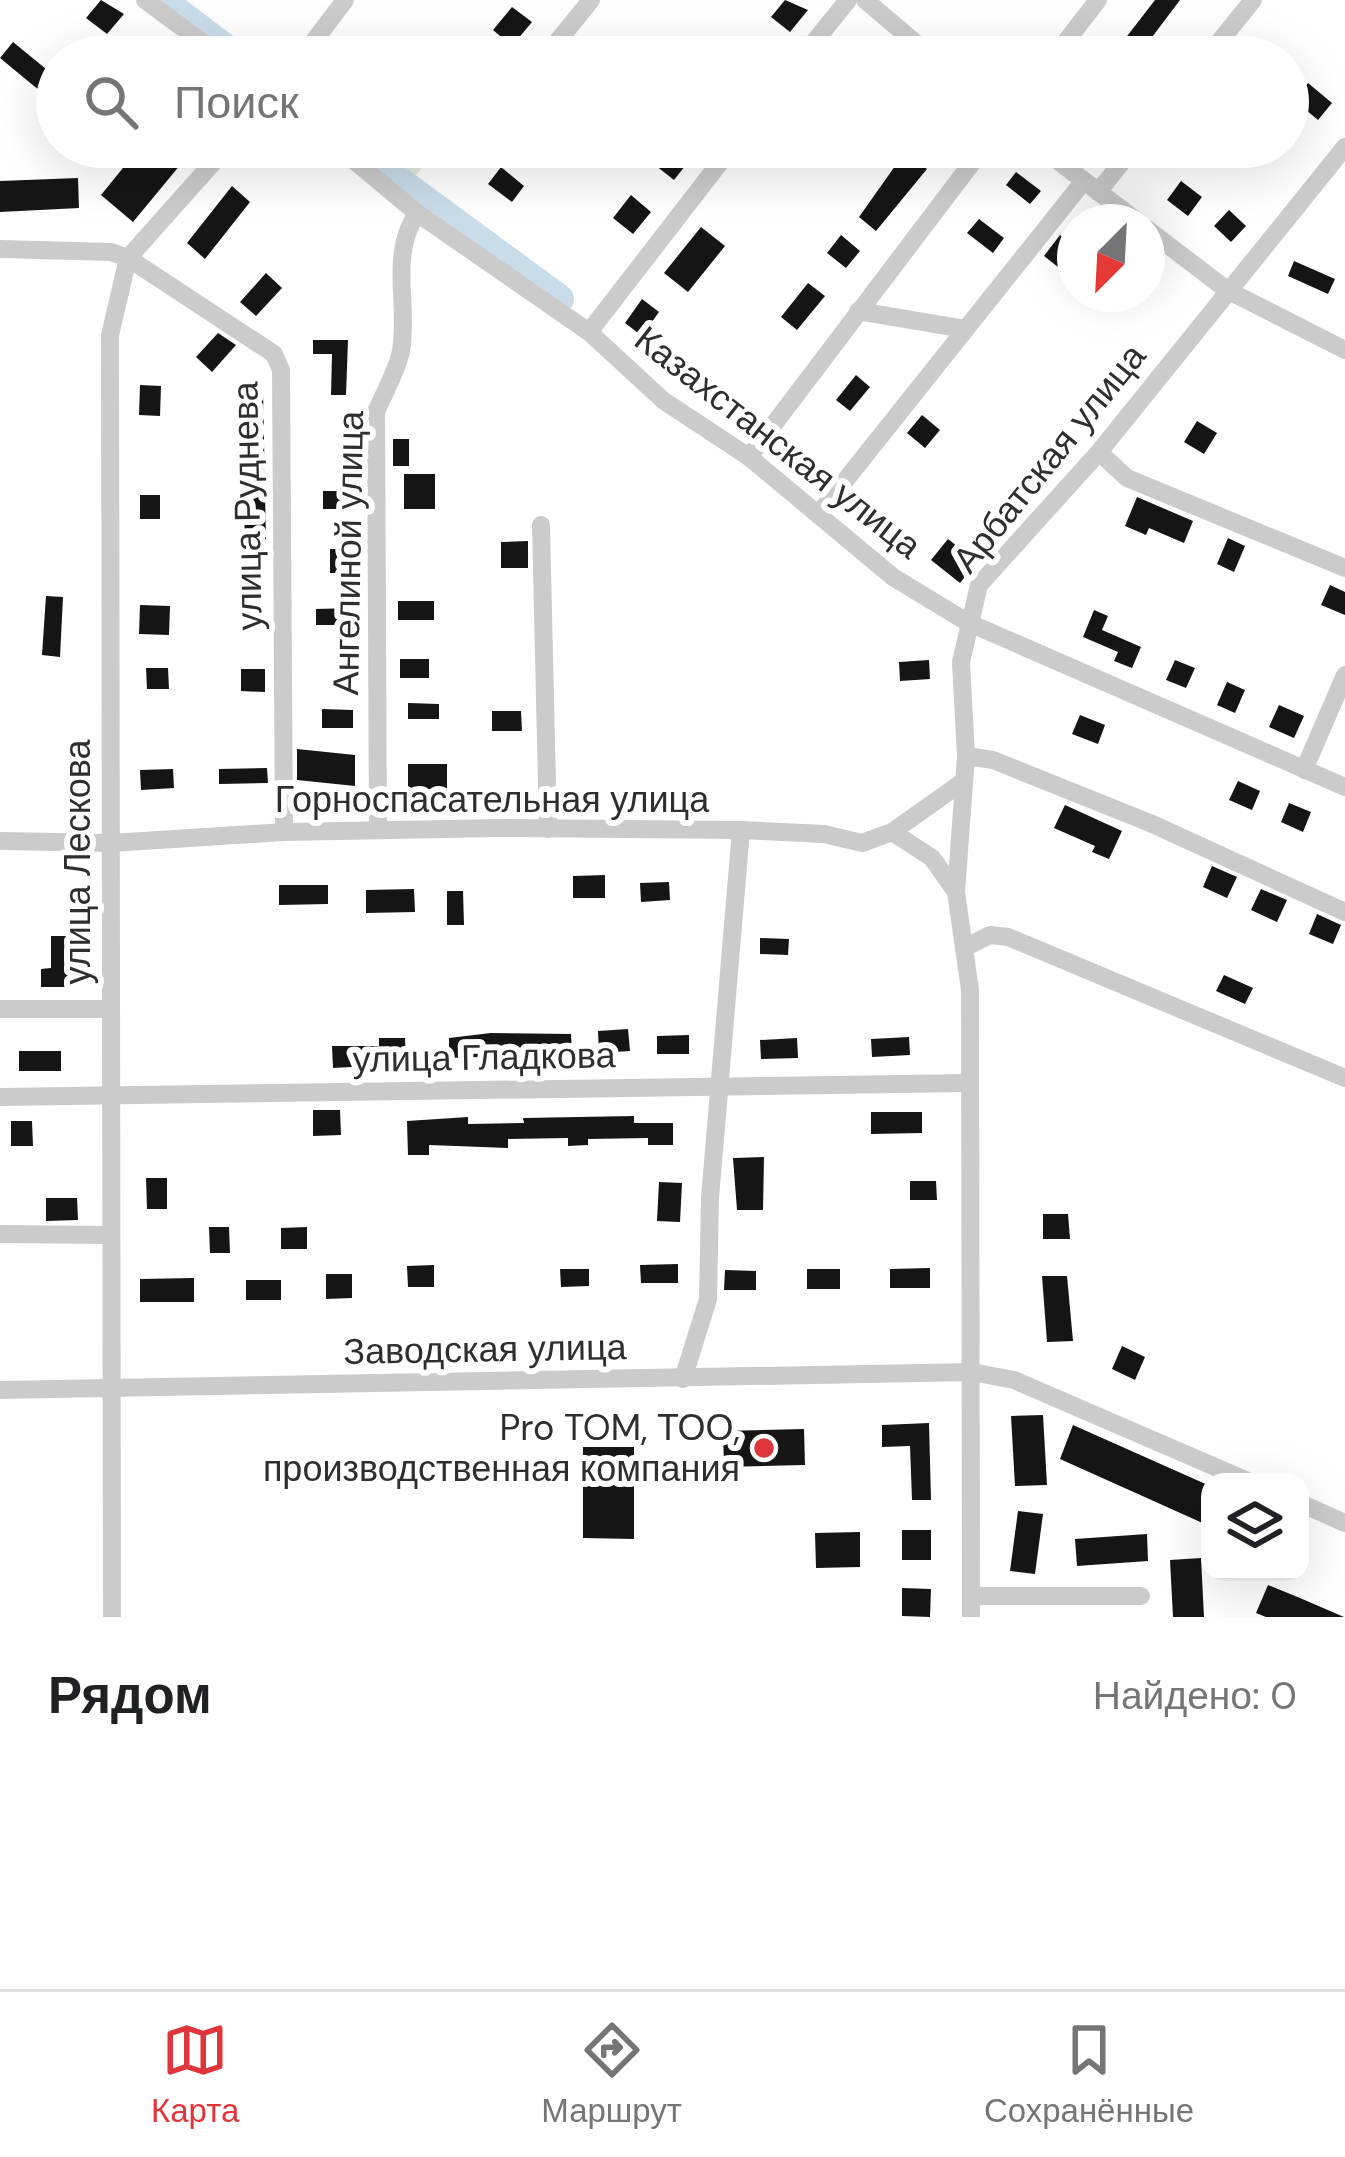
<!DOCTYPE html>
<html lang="ru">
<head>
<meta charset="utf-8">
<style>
	body { margin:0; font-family:"DM Sans",sans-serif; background:#f2f2f2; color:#202124 }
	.controls { position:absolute; right:36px; bottom:36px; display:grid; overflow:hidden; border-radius:24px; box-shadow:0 12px 48px #0002 }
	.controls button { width:108px; height:108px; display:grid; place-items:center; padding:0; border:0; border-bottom:3px solid #e0e0e0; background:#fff; color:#202124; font:60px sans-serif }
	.compass { position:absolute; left:1057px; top:204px; width:108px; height:108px; border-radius:50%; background:#fff; box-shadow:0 12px 48px #0002; rotate:204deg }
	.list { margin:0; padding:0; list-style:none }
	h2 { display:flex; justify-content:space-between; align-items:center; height:156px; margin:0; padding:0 48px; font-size:51px }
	h2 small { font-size:39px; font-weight:400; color:#757577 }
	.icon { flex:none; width:66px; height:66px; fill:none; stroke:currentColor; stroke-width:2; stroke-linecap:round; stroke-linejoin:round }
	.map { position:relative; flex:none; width:1345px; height:1617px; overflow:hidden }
	.search { position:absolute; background:#fff; box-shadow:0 12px 48px #0002; left:36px; right:36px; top:36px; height:132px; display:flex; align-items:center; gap:30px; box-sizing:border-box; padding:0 42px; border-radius:66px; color:#757577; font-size:45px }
	.sheet { height:372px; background:#fff }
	nav { display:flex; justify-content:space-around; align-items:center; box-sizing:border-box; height:168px; border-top:3px solid #e0e0e0; background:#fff; font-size:33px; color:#757577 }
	nav a { display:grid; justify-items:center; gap:6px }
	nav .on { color:#e0353b }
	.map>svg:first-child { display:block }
	.green { fill:#e4ebdc }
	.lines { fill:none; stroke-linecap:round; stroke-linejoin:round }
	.river { stroke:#c9dcea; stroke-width:30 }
	.building { fill:#151515 }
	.minor { stroke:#cbcbcb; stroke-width:18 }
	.poi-dot { fill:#e0353b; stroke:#fff; stroke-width:4.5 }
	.labels { text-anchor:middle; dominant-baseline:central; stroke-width:12; stroke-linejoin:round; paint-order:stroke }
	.street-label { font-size:36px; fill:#2e2e2e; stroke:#fff }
	.poi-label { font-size:36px; fill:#2e2e2e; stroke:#fff; text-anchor:end }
</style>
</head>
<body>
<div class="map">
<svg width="1345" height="1617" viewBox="0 0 1345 1617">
	<rect width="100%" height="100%" fill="#fff"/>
	<polygon class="green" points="372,147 439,147 412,180"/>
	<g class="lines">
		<g class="river">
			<polyline points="161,0 236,57"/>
			<polyline points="352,147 559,299"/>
		</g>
	</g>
	<g class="building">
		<polygon points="101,0 124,14 107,34 86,18"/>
		<polygon points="785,0 808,10 790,32 771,17"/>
		<polygon points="1155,0 1180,0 1137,57 1121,44"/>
		<polygon points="512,7 532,22 512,46 493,30"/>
		<polygon points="13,42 57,78 51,100 0,58"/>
		<polygon points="1308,83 1332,103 1318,120 1294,100"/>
		<polygon points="140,147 195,147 133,222 101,195"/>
		<polygon points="263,147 306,147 287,168"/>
		<polygon points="655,147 685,166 674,180 646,158"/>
		<polygon points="905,152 927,169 876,231 859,217"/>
		<polygon points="501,167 524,186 512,202 488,184"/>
		<polygon points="1016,172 1041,191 1030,204 1006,185"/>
		<polygon points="78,178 79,208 0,212 0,181"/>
		<polygon points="1181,181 1202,197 1188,216 1167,200"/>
		<polygon points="232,186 250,202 205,259 187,243"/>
		<polygon points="631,195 651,212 633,234 613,218"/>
		<polygon points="1229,210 1246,226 1231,242 1214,226"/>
		<polygon points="979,219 1004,238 993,253 967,233"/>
		<polygon points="701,227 725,246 688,292 664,273"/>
		<polygon points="841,235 860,251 846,268 827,253"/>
		<polygon points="1060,235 1074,246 1058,267 1044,256"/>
		<polygon points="1294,261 1335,279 1328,294 1288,276"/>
		<polygon points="266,273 282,288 256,316 240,302"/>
		<polygon points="808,283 825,296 797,330 781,317"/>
		<polygon points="642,299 659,312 642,336 625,323"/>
		<polygon points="218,333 236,345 212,372 196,357"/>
		<polygon points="313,340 348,340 346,395 331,395 332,354 313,354"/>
		<polygon points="856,375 870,387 850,411 836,400"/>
		<polygon points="140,385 161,386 160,416 139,415"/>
		<polygon points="240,390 263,390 266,541 245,541"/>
		<polygon points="922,415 940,430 925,448 907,433"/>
		<polygon points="1197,421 1217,433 1204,454 1184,442"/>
		<rect x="393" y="439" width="16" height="27"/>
		<rect x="404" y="474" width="31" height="35"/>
		<rect x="323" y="491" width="34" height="18"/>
		<rect x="140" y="495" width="20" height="24"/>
		<polygon points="1137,497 1193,521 1184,543 1149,528 1146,535 1125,526"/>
		<polygon points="1228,538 1245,546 1234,572 1217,564"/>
		<polygon points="948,539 977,562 960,583 931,560"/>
		<polygon points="528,541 528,568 501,568 501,542"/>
		<rect x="330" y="549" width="20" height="24"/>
		<rect x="240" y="567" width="23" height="20"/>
		<polygon points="1330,585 1345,592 1345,615 1321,605"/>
		<polygon points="46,596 63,597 60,657 42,655"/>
		<rect x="398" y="601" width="36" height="19"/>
		<polygon points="140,605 170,606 169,635 139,634"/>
		<polygon points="352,608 352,625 316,625 316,609"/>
		<polygon points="1094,610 1108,616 1102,630 1141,647 1132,668 1114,661 1118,652 1083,637"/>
		<rect x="400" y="659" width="29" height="19"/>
		<polygon points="929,660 930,679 900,681 899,662"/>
		<polygon points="1175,660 1195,668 1186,688 1166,680"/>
		<polygon points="146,668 168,668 169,689 147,689"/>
		<polygon points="241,669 265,669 265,692 241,691"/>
		<polygon points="1227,682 1245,690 1235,713 1217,705"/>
		<polygon points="408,703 439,704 439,719 408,719"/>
		<polygon points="1279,705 1304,716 1294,738 1269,727"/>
		<polygon points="322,709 353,710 353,728 322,728"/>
		<polygon points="492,711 521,711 522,731 492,731"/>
		<polygon points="1080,715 1105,725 1098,744 1072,734"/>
		<polygon points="297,749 355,755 355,786 297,780"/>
		<rect x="408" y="764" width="39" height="25"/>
		<polygon points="267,768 268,783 219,784 219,769"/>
		<polygon points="173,769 174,788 141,790 140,770"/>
		<polygon points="1238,781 1260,791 1252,810 1229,800"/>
		<polygon points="1289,803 1311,812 1303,832 1281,822"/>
		<polygon points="1065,805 1122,831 1109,859 1092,852 1095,846 1054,828"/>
		<polygon points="1212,866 1237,877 1227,898 1203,887"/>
		<polygon points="605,875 605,898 573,898 573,876"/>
		<polygon points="669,882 670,900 641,902 640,883"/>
		<polygon points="279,885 328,885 328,904 279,905"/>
		<polygon points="414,889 415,912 366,913 366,890"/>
		<polygon points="1261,889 1287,900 1277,922 1251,910"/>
		<polygon points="447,891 463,891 464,925 447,925"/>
		<polygon points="1317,914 1341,925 1333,944 1309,934"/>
		<polygon points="51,936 72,936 74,987 41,987 41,969 51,968"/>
		<polygon points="760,938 789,939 788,955 760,954"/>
		<polygon points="1224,975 1253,988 1245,1004 1216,991"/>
		<polygon points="628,1029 630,1051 599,1053 598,1031"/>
		<polygon points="491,1033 571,1034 572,1054 449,1058 449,1038"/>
		<polygon points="689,1035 689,1054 657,1054 657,1036"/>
		<polygon points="909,1037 910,1055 872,1057 871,1039"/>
		<polygon points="379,1038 405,1038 406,1064 333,1068 332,1046 379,1046"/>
		<polygon points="797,1038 798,1058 761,1059 760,1040"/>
		<rect x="19" y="1051" width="42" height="20"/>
		<polygon points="313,1110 340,1110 341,1135 313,1136"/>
		<polygon points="871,1112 922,1112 922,1133 871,1134"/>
		<polygon points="634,1116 634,1123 673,1123 673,1145 648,1145 648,1138 588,1139 588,1145 568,1146 568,1138 508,1139 508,1148 429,1145 429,1155 408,1155 407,1121 468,1117 468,1124 524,1123 523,1118"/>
		<polygon points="11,1121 32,1121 33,1146 11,1146"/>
		<polygon points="764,1157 763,1210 737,1210 733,1158"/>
		<polygon points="146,1178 167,1178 167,1209 147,1209"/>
		<polygon points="910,1181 936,1181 937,1200 910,1200"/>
		<polygon points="659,1182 682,1183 680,1222 657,1221"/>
		<polygon points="46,1198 77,1198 78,1220 46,1221"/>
		<polygon points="1043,1214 1068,1214 1070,1239 1043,1239"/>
		<polygon points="209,1227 229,1227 230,1253 210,1253"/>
		<polygon points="307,1227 307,1249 281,1249 281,1228"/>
		<polygon points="678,1264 678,1283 641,1283 640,1265"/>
		<polygon points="434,1265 434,1287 408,1287 407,1266"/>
		<polygon points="930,1268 930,1288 890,1288 890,1269"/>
		<polygon points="560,1269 589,1269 589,1286 561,1287"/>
		<rect x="807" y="1269" width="33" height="20"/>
		<polygon points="725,1270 756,1271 756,1290 724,1290"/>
		<polygon points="326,1274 352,1274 352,1298 326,1299"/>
		<polygon points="1042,1276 1067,1276 1073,1341 1047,1342"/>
		<polygon points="194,1278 194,1302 140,1302 140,1279"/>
		<rect x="246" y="1280" width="35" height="20"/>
		<polygon points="1122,1346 1145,1357 1135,1380 1112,1369"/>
		<polygon points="1043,1415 1047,1485 1015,1486 1011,1416"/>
		<polygon points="929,1423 931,1500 912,1500 910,1446 882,1447 882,1425"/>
		<polygon points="1073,1425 1210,1486 1207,1525 1060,1459"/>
		<polygon points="804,1429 805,1465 724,1467 723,1431"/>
		<polygon points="583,1447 634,1447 634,1539 583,1538"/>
		<polygon points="1018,1511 1043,1514 1035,1574 1010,1571"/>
		<rect x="902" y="1530" width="29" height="30"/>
		<polygon points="860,1532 860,1567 816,1568 815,1533"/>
		<polygon points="1147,1534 1148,1561 1077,1566 1075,1539"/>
		<polygon points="1201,1558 1204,1617 1173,1617 1170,1560"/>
		<polygon points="1268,1585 1300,1598 1344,1617 1266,1617 1256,1613"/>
		<polygon points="902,1588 931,1589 930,1617 902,1616"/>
	</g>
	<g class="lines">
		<g class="minor">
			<polyline points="145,0 222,57"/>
			<polyline points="865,0 932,57"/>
			<polyline points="302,57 345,0"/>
			<polyline points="545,57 591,0"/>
			<polyline points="802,57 848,0"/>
			<polyline points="1054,57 1098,0"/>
			<polyline points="1207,57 1253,0"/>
			<polyline points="338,147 417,213 589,332 664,401 749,457 893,577 967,622 1345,787"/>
			<polyline points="1040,147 1138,222"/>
			<polyline points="469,149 471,147"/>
			<polyline points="1098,192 1134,147"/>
			<polyline points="1147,229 1227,290 1345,350"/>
			<polyline points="0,249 111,252 128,258 274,354 281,370 284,832"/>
			<polyline points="858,311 965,329"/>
			<polyline points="589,332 732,147"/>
			<polyline points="1099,452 1127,478 1345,568"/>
			<polyline points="749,457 984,147"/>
			<polyline points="820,512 1083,182"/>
			<polyline points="541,525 548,829"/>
			<polyline points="966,756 993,760 1150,823 1345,912"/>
			<polyline points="1304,770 1345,675"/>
			<path d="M378 829 376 412C384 393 397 371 401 351 409 303 389 256 417 213"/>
			<polyline points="892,832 964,781"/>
			<polyline points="0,841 111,843 284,832 500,828 741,830 824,834 862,843 892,832 932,858 956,892"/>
			<polyline points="964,948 990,935 1008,937 1345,1078"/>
			<polyline points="0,1009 109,1009"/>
			<polyline points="0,1097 968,1083"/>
			<polyline points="0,1234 111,1235"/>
			<polyline points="683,1379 708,1299 710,1198 741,830"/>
			<polyline points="0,1390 972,1372 1014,1380 1250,1482"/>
			<polyline points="1300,1503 1345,1523"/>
			<polyline points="972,1596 1141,1596"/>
			<polyline points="112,1617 110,335 128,258 227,147"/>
			<polyline points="971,1617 970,990 956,892 966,756 961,662 979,585 1099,452 1345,147"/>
		</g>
	</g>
	<circle class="poi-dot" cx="764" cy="1448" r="12"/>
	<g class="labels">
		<g class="street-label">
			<text transform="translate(778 442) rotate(38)">Казахстанская улица</text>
			<text transform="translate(1049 458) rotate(-51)">Арбатская улица</text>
			<text transform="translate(247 506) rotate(-91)">улица Руднева</text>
			<text transform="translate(348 553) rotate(-89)">Ангелиной улица</text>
			<text x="492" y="799">Горноспасательная улица</text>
			<text transform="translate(77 862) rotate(-90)">улица Лескова</text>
			<text transform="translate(484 1057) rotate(-1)">улица Гладкова</text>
			<text transform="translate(485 1349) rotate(-1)">Заводская улица</text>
		</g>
		<g class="poi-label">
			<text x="740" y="1427">Pro TOM, ТОО,<tspan x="740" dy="41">производственная компания</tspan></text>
		</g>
	</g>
</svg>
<div class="controls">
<button><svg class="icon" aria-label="layers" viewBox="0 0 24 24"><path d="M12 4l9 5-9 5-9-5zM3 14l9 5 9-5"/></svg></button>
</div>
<svg class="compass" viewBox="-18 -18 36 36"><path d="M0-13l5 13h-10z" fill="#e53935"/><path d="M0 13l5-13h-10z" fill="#757577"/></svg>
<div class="search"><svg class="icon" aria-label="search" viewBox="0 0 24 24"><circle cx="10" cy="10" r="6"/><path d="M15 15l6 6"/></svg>Поиск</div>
</div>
<section class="sheet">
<h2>Рядом<small>Найдено: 0</small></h2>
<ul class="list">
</ul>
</section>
<nav>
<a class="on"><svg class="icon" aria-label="map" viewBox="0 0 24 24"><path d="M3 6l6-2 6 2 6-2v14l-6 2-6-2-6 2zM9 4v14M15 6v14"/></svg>Карта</a>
<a><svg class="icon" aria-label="directions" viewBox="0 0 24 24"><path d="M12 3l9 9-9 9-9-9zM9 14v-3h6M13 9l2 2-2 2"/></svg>Маршрут</a>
<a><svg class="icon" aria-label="saved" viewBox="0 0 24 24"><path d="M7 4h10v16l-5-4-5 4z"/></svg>Сохранённые</a>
</nav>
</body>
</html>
